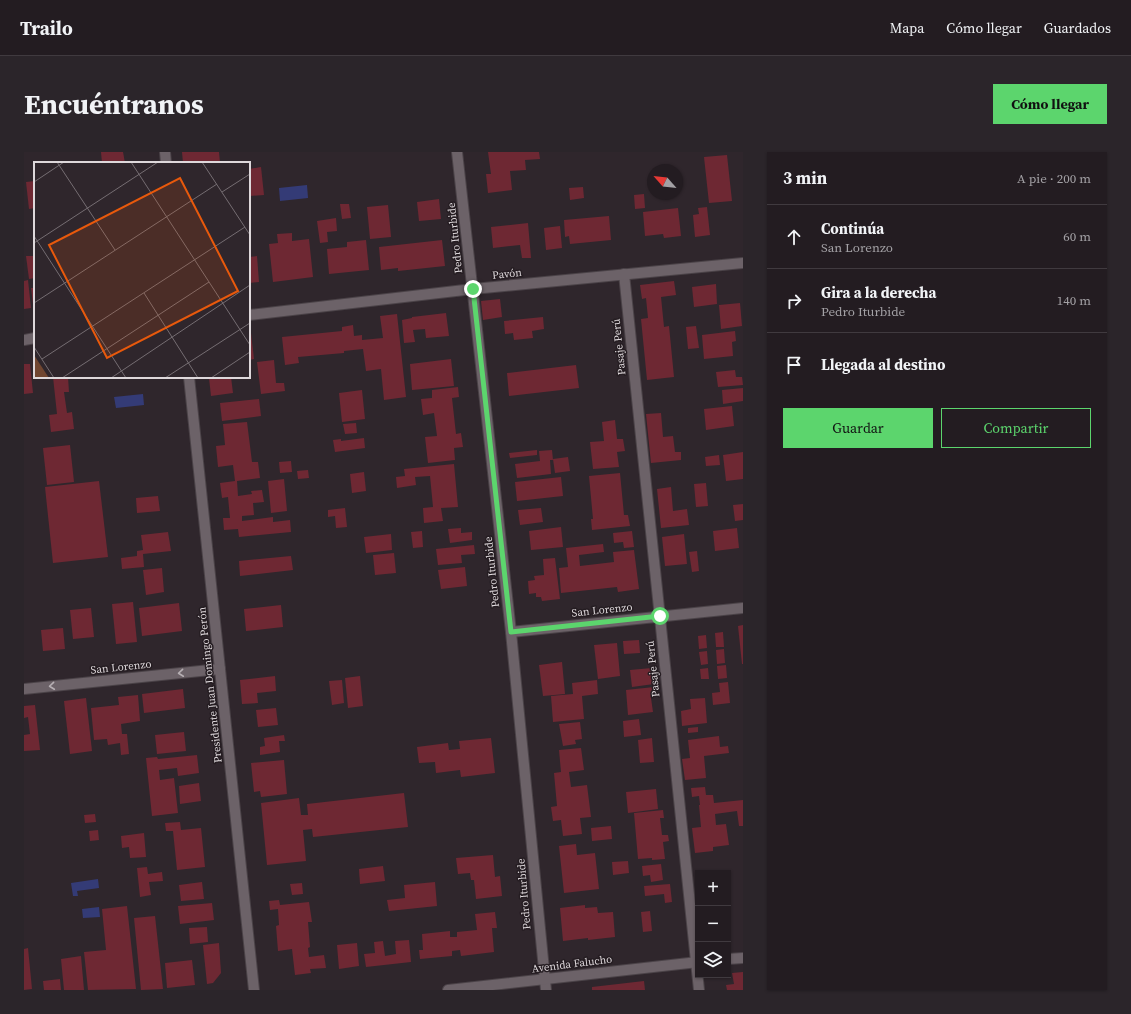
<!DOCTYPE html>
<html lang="es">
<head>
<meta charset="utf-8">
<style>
	body { margin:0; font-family:"Source Serif 4",serif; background:#2b252a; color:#f1f3f6 }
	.controls { position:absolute; right:12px; bottom:12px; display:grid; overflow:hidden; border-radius:0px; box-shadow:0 1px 3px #0004 }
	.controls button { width:36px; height:36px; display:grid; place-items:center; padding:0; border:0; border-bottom:1px solid #403a3f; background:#231c21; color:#f1f3f6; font:20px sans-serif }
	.compass { position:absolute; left:623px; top:12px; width:36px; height:36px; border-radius:50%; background:#231c21; box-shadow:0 1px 3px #0004; rotate:297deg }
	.stop { position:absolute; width:12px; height:12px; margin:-9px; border:3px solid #5cd56d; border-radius:50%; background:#fff }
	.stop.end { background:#5cd56d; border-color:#fff; box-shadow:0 1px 4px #0008 }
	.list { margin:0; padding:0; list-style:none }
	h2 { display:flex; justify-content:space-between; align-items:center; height:52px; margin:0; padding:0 16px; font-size:17px }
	h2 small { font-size:13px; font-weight:400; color:#a3a1a5 }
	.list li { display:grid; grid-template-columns:26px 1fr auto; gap:12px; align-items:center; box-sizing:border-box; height:64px; padding:0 16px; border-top:1px solid #403a3f }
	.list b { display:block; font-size:15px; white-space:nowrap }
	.list p { margin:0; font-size:13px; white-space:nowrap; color:#a3a1a5 }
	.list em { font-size:13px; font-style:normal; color:#a3a1a5 }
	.actions { display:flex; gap:8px; padding:12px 16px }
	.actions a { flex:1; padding:9px 0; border:1px solid #5cd56d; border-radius:0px; text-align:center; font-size:14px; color:#5cd56d }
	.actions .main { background:#5cd56d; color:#111 }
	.icon { flex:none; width:22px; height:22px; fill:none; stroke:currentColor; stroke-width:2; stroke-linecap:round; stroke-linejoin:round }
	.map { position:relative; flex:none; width:719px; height:838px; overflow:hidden; border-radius:0px }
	header { display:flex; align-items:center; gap:24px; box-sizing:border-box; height:56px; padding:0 20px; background:#231c21; border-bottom:1px solid #403a3f }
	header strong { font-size:19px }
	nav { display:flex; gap:22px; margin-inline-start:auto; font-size:14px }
	.intro { display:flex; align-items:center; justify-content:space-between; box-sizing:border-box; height:96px; padding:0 24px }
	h1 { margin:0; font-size:28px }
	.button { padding:10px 18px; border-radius:0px; background:#5cd56d; color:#111; font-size:14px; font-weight:700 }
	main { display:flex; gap:24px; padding:0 24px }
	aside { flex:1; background:#231c21; border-radius:0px; box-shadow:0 1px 3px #0004 }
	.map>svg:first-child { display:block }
	.water { fill:#343b76 }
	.building { fill:#6e2833 }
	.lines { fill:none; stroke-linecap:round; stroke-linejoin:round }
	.minor-casing { stroke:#4b4348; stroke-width:12 }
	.minor { stroke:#6c6268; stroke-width:10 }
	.oneway { stroke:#b6afb3 }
	.route { stroke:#5cd56d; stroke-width:5 }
	.labels { text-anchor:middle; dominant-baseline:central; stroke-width:3; stroke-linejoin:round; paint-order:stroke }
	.street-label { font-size:11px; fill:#ded8db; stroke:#251d22 }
	.inset-road { fill:none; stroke:#756d72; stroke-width:1 }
	.view { fill:#e8590c; fill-opacity:0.15; stroke:#e8590c; stroke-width:2 }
	.inset-edge { fill:none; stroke:#ded8db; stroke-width:2 }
</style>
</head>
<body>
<header>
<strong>Trailo</strong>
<nav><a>Mapa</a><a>Cómo llegar</a><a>Guardados</a></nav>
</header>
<div class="intro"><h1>Encuéntranos</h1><a class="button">Cómo llegar</a></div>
<main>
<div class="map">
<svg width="719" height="838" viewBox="0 0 719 838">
	<rect width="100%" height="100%" fill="#2f262c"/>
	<g class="water">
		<polygon points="283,33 284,46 256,49 255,36"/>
		<polygon points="119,242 120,253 92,256 90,245"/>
		<polygon points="74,727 75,736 53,739 54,744 49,744 47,731"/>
		<polygon points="75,755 76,765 59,766 58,757"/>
	</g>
	<g class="building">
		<polygon points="77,0 99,0 101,11 78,11"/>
		<polygon points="158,0 195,0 196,11 159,11"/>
		<polygon points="464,0 515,0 516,7 501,8 502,18 486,19 488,38 464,41 462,22 467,22"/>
		<polygon points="703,3 708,49 685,51 680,5"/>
		<polygon points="237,15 240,43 225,44 225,17"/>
		<polygon points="11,29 11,56 5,57 2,30"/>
		<polygon points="559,35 560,46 546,48 545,36"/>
		<polygon points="620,42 621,56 611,57 610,43"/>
		<polygon points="415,47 417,67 395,69 393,50"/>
		<polygon points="316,52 325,52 327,66 318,67"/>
		<polygon points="364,53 367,85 346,87 343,55"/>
		<polygon points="683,55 686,83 671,85 669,63 675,62 674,56"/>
		<polygon points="654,56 657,84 640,86 639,82 621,84 619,60"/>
		<polygon points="585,64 587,88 546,92 545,84 541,85 540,68"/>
		<polygon points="312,66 313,79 303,80 304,90 296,91 293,69"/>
		<polygon points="504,71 507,106 498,106 496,93 469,96 467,75"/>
		<polygon points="536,74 538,96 522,98 520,76"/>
		<polygon points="268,81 268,89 285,87 289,125 249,130 245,92 254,91 253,82"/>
		<polygon points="342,88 345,118 305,122 303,97 323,95 323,90"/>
		<polygon points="418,88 421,114 374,119 374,116 357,118 355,95"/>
		<polygon points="2,104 11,104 11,126 5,127"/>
		<polygon points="233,104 235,130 225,131 225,105"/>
		<polygon points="4,128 7,156 0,157 0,129"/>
		<polygon points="650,129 652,143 637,145 640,175 645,174 650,225 623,228 617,167 624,166 622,146 618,147 616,133"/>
		<polygon points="692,132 693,152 670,155 668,135"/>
		<polygon points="7,136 11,136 11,152 9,152"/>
		<polygon points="476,147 478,165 459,168 457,149"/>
		<polygon points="716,151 718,174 697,177 695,153"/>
		<polygon points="422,161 425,184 402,186 401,177 389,178 391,190 380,191 378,168 388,166 388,165"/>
		<polygon points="373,162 382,245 360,248 357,217 342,219 339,197 320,199 320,201 274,205 275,211 261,213 258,185 318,179 318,175 329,173 330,184 338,183 338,188 359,186 356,164"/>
		<polygon points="519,165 520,177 508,179 509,186 490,188 489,181 481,182 480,169"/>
		<polygon points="672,174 675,196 664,197 662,175"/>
		<polygon points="711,179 712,189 708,190 709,204 680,207 678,183"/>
		<polygon points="227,181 230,207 225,208 225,182"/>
		<polygon points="427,207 430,234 388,238 386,212"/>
		<polygon points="250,208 252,231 260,231 261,239 237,242 233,210"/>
		<polygon points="0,212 6,212 9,241 0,242"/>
		<polygon points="552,213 555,236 485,244 483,221"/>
		<polygon points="711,218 712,225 718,225 719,233 694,235 692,220"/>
		<polygon points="29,225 44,225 45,240 40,240 43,261 48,260 50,277 27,280 25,263 33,262"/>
		<polygon points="197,225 207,225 209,241 187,244 185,226"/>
		<polygon points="434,235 435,245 428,246 432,282 437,281 439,295 430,296 431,308 404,311 401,285 413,284 410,261 399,263 397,247 408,246 408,238"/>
		<polygon points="719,236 719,249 699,252 698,238"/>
		<polygon points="338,238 341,267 318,270 315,241"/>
		<polygon points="235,247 237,264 198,269 196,251"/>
		<polygon points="708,254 710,274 682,278 680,257"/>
		<polygon points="637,261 639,285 649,284 651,300 657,300 657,308 627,311 622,262"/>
		<polygon points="591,268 593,287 599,287 601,299 593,300 595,315 569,317 566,290 580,289 578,270"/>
		<polygon points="223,270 228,310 234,310 236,326 213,329 214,344 228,342 227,339 238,338 240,350 229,351 230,363 218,364 218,369 249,365 249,370 266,368 267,380 215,385 214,377 200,378 199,366 206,366 204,345 198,346 196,331 211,329 209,313 194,315 192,294 201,293 199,272"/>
		<polygon points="332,271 333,281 321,282 319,272"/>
		<polygon points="340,286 341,296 311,300 309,288 317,287 317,289"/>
		<polygon points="46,293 50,330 23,333 19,296"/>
		<polygon points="513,298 513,303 486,306 485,301"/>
		<polygon points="528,298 529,308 526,308 527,322 493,326 491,312 516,309 515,299"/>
		<polygon points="719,300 719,327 702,329 699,303"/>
		<polygon points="695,303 696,313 682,314 681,305"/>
		<polygon points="544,305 546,319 531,321 529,307"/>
		<polygon points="267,309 268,320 256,321 255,310"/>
		<polygon points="430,312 434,355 417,356 419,369 400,371 399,356 409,355 406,324 391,325 392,333 373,336 372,325 381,324 380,317"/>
		<polygon points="284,318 285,326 274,327 273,319"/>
		<polygon points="340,320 342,339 328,341 326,322"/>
		<polygon points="596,321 600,363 604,363 606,374 568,378 567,367 569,367 565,324"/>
		<polygon points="537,325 539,344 493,349 491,330"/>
		<polygon points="260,327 263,359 247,361 244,329"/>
		<polygon points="75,329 84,405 29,411 21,335"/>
		<polygon points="682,331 684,354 672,355 670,332"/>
		<polygon points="647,335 649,359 663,357 665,373 637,376 633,337"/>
		<polygon points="134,344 136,359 113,361 112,346"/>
		<polygon points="719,352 719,368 711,369 709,353"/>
		<polygon points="321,356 323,375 312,376 311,364 304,365 304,358"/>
		<polygon points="517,356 519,370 496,373 494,358"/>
		<polygon points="537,375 539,395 507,398 505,379"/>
		<polygon points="437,376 437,381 448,380 448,388 426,391 424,377"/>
		<polygon points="713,376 715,396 691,399 689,379"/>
		<polygon points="398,379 399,395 389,396 387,380"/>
		<polygon points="608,379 610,395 600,396 599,390 590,391 589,381"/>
		<polygon points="144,380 147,399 119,402 120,415 98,417 97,406 113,404 113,399 119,398 117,383"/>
		<polygon points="367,382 368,398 342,401 340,385"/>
		<polygon points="660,382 663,412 641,414 638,385"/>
		<polygon points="579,392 580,400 555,403 556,414 590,410 589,400 610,398 615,437 594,440 593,435 537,441 535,416 544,415 542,396"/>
		<polygon points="450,393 451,402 437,403 438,411 414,413 412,397"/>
		<polygon points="673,399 675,419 668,420 665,400"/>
		<polygon points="370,401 372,421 351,423 349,403"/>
		<polygon points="267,404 269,418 216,424 215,409"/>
		<polygon points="531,406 536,447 518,449 517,445 512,445 512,441 505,442 504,429 511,428 510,424 520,423 519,407"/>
		<polygon points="441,415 443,434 417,437 414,418"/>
		<polygon points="138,416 140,440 122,443 119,418"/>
		<polygon points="109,450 113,490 92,492 88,452"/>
		<polygon points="155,451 158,479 118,484 115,456"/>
		<polygon points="257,453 259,475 222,479 220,457"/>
		<polygon points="67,456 70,485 49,487 46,458"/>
		<polygon points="719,473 719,512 718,512 714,474"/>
		<polygon points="39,476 41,497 19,499 17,478"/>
		<polygon points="699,480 700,495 692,495 691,481"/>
		<polygon points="682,483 683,496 675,497 674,484"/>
		<polygon points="615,488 616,501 600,502 599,489"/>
		<polygon points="593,491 596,524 574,527 570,493"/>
		<polygon points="700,497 701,511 693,512 692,498"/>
		<polygon points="683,499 684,512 677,513 675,500"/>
		<polygon points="538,510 541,542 519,544 515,513"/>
		<polygon points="702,513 703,526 694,527 693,514"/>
		<polygon points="628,516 630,532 608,535 606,518"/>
		<polygon points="684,516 685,527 677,527 676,517"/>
		<polygon points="251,524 252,539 233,541 234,551 218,552 216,528"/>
		<polygon points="336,524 339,554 324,556 321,526"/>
		<polygon points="318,528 320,551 308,553 305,529"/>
		<polygon points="573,528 574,542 558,544 560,567 529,570 527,544 549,542 548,531"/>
		<polygon points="704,530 706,551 689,553 688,541 696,540 695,531"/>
		<polygon points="630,535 631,545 627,546 629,560 604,563 602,538"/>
		<polygon points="159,537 161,556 120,561 118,542"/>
		<polygon points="114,543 116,569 97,572 98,582 103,582 105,602 97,603 96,591 84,593 83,587 70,588 67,556 95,553 94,545"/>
		<polygon points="62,546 68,599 46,602 40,549"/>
		<polygon points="681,546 683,571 658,574 657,559 667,557 666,547"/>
		<polygon points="11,553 16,598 0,599 0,583 6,582 4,565 0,566 0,554"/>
		<polygon points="252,556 254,573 234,575 232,558"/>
		<polygon points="615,567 617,583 600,585 599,569"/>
		<polygon points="556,570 558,587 551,588 552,592 539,594 535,572"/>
		<polygon points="674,575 674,580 664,581 664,576"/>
		<polygon points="160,580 162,599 133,602 131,583"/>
		<polygon points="260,583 261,589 255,589 256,600 236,603 236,595 241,594 240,586"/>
		<polygon points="695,584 696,595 704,594 705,601 680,604 682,626 661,628 658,607 666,606 664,588"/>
		<polygon points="467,586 471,621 437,625 436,618 412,621 411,610 395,611 393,595 424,591 425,598 436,597 435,589"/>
		<polygon points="628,586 630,610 616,611 614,588"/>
		<polygon points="557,596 560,618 545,620 547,635 563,633 567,665 556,666 558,682 539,684 537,668 529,669 527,655 533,654 530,621 537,620 535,598"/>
		<polygon points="173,603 175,621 154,624 153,616 135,618 136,628 150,626 154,661 128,664 122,606 133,605 134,607"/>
		<polygon points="260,608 263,642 237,645 236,639 230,640 227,611"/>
		<polygon points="175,631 177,649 156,652 155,634"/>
		<polygon points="681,635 682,643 689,643 690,651 719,648 719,674 715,674 713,659 691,662 692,673 702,672 705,693 689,695 689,699 671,701 668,676 677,675 675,653 676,653 675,644 668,645 667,636"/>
		<polygon points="632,637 634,657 604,661 602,640"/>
		<polygon points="380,641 384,675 289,685 288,677 279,678 282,709 243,713 237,651 275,646 277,663 284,663 283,652"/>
		<polygon points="639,658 640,666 636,666 638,683 644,683 645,689 639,690 641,707 628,708 628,706 614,707 610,661"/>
		<polygon points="71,662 72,670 61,671 60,663"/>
		<polygon points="156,670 157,678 177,676 181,715 153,718 149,679 142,679 141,671"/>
		<polygon points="587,674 588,687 568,689 567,676"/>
		<polygon points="74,678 75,688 66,689 65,679"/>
		<polygon points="120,681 122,705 106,706 105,695 98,696 97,684"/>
		<polygon points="552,692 553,703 571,701 575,737 540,741 535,694"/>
		<polygon points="469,703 471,725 476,724 478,744 452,747 450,728 447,728 446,721 434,722 432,706"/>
		<polygon points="604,709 605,721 589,723 588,710"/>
		<polygon points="637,712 639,728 627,730 626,723 619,724 618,714"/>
		<polygon points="359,714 361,729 336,732 335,717"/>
		<polygon points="123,715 124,722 138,720 139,729 125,730 127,743 116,745 113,716"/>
		<polygon points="178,730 180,747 157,749 155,733"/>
		<polygon points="411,730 413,754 365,759 363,748 381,746 380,733"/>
		<polygon points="278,731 279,742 268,743 266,732"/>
		<polygon points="646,732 648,750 641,751 640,742 621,744 620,734"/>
		<polygon points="255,748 256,753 285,750 288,770 284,770 286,795 284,796 285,805 300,803 302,816 286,817 287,821 271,823 268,797 254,799 252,774 255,773 254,757 246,758 245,749"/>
		<polygon points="188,751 190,768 156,772 154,754"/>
		<polygon points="561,753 561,756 573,755 574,761 589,760 591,785 564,788 564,786 539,789 536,756"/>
		<polygon points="103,754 112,837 64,838 60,800 82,798 78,757"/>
		<polygon points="626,759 628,779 619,780 617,760"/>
		<polygon points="471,760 473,776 468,776 470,800 437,804 436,798 428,799 428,804 396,807 395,798 399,798 398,782 426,779 426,785 433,785 433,780 453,778 451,762"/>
		<polygon points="131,764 139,837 117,838 110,766"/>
		<polygon points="183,775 184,790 166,792 165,776"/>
		<polygon points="385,788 387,810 342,815 340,802 351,801 350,790 359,789 361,804 372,802 371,789"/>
		<polygon points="195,791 197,821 189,831 183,832 179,793"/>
		<polygon points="333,791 335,814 315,817 313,793"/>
		<polygon points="4,796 8,837 0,838 0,797"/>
		<polygon points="57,804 60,838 40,838 37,807"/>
		<polygon points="168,808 171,833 143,836 141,811"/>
		<polygon points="719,820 719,838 703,838 702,833 710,832 708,821"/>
		<polygon points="36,827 37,838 20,838 19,829"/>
		<polygon points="620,829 621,838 568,838 568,835"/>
	</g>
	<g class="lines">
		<defs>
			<g id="minor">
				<polyline points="141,0 142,11"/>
				<polyline points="433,0 487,480 522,838"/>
				<polyline points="600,122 675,838"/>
				<polyline points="225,163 449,137 719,111"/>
				<polyline points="0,188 11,186"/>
				<polyline points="165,225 230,838"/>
				<polyline points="487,480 719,456"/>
				<polyline points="0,537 196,517"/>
				<polyline points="704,807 719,806"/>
				<polyline points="424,838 674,810"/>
			</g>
		</defs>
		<use href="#minor" class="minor-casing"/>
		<use href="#minor" class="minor"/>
	</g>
	<defs><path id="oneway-chevron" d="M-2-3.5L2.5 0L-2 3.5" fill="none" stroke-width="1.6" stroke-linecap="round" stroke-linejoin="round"/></defs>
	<g class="oneway">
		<use href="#oneway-chevron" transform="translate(157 521) rotate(174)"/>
		<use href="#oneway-chevron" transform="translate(28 534) rotate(174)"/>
	</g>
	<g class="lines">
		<polyline class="route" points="449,137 487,480 636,464"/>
	</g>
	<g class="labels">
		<g class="street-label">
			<text transform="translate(431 86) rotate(-96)">Pedro Iturbide</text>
			<text transform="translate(483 122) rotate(-6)">Pavón</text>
			<text transform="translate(595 195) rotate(-96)">Pasaje Perú</text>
			<text transform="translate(468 420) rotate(-96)">Pedro Iturbide</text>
			<text transform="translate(578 458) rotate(-6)">San Lorenzo</text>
			<text transform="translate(97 515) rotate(-6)">San Lorenzo</text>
			<text transform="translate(629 517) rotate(-96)">Pasaje Perú</text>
			<text transform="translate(186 533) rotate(-96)">Presidente Juan Domingo Perón</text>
			<text transform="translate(500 742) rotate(-95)">Pedro Iturbide</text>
			<text transform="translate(548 812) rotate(-7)">Avenida Falucho</text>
		</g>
	</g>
	<g transform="translate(10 10)">
		<rect width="216" height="216" fill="#2f262c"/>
		<path d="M0 193 15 216H0Z" fill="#704631"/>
		<path class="inset-road" d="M23 0 81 88M97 0 216 183M168 0 216 73M0 20 30 0M188 30 216 12M0 74 92 216M0 81 124 0M110 131 164 216M0 141 183 22M0 185 20 216M8 197 211 65M28 216 175 120M77 216 216 123M131 216 216 161M177 216 216 190"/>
		<path class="view" d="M146 16 204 129 73 196 15 83Z"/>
		<rect width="216" height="216" class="inset-edge"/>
	</g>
</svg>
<div class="controls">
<button>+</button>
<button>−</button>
<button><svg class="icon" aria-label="layers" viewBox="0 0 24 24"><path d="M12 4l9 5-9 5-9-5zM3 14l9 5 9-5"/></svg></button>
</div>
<svg class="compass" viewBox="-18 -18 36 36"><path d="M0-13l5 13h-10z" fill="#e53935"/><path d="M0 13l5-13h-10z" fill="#a3a1a5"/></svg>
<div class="stop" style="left:636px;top:464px"></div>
<div class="stop end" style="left:449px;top:137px"></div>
</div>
<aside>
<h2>3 min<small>A pie · 200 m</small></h2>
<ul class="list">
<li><svg class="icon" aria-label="ahead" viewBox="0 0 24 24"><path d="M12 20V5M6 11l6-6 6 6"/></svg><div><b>Continúa</b><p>San Lorenzo</p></div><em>60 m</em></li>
<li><svg class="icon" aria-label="right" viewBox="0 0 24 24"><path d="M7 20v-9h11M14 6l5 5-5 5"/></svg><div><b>Gira a la derecha</b><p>Pedro Iturbide</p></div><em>140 m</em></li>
<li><svg class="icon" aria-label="arrive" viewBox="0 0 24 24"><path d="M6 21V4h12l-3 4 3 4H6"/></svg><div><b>Llegada al destino</b></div></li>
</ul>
<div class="actions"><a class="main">Guardar</a><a>Compartir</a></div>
</aside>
</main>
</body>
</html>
